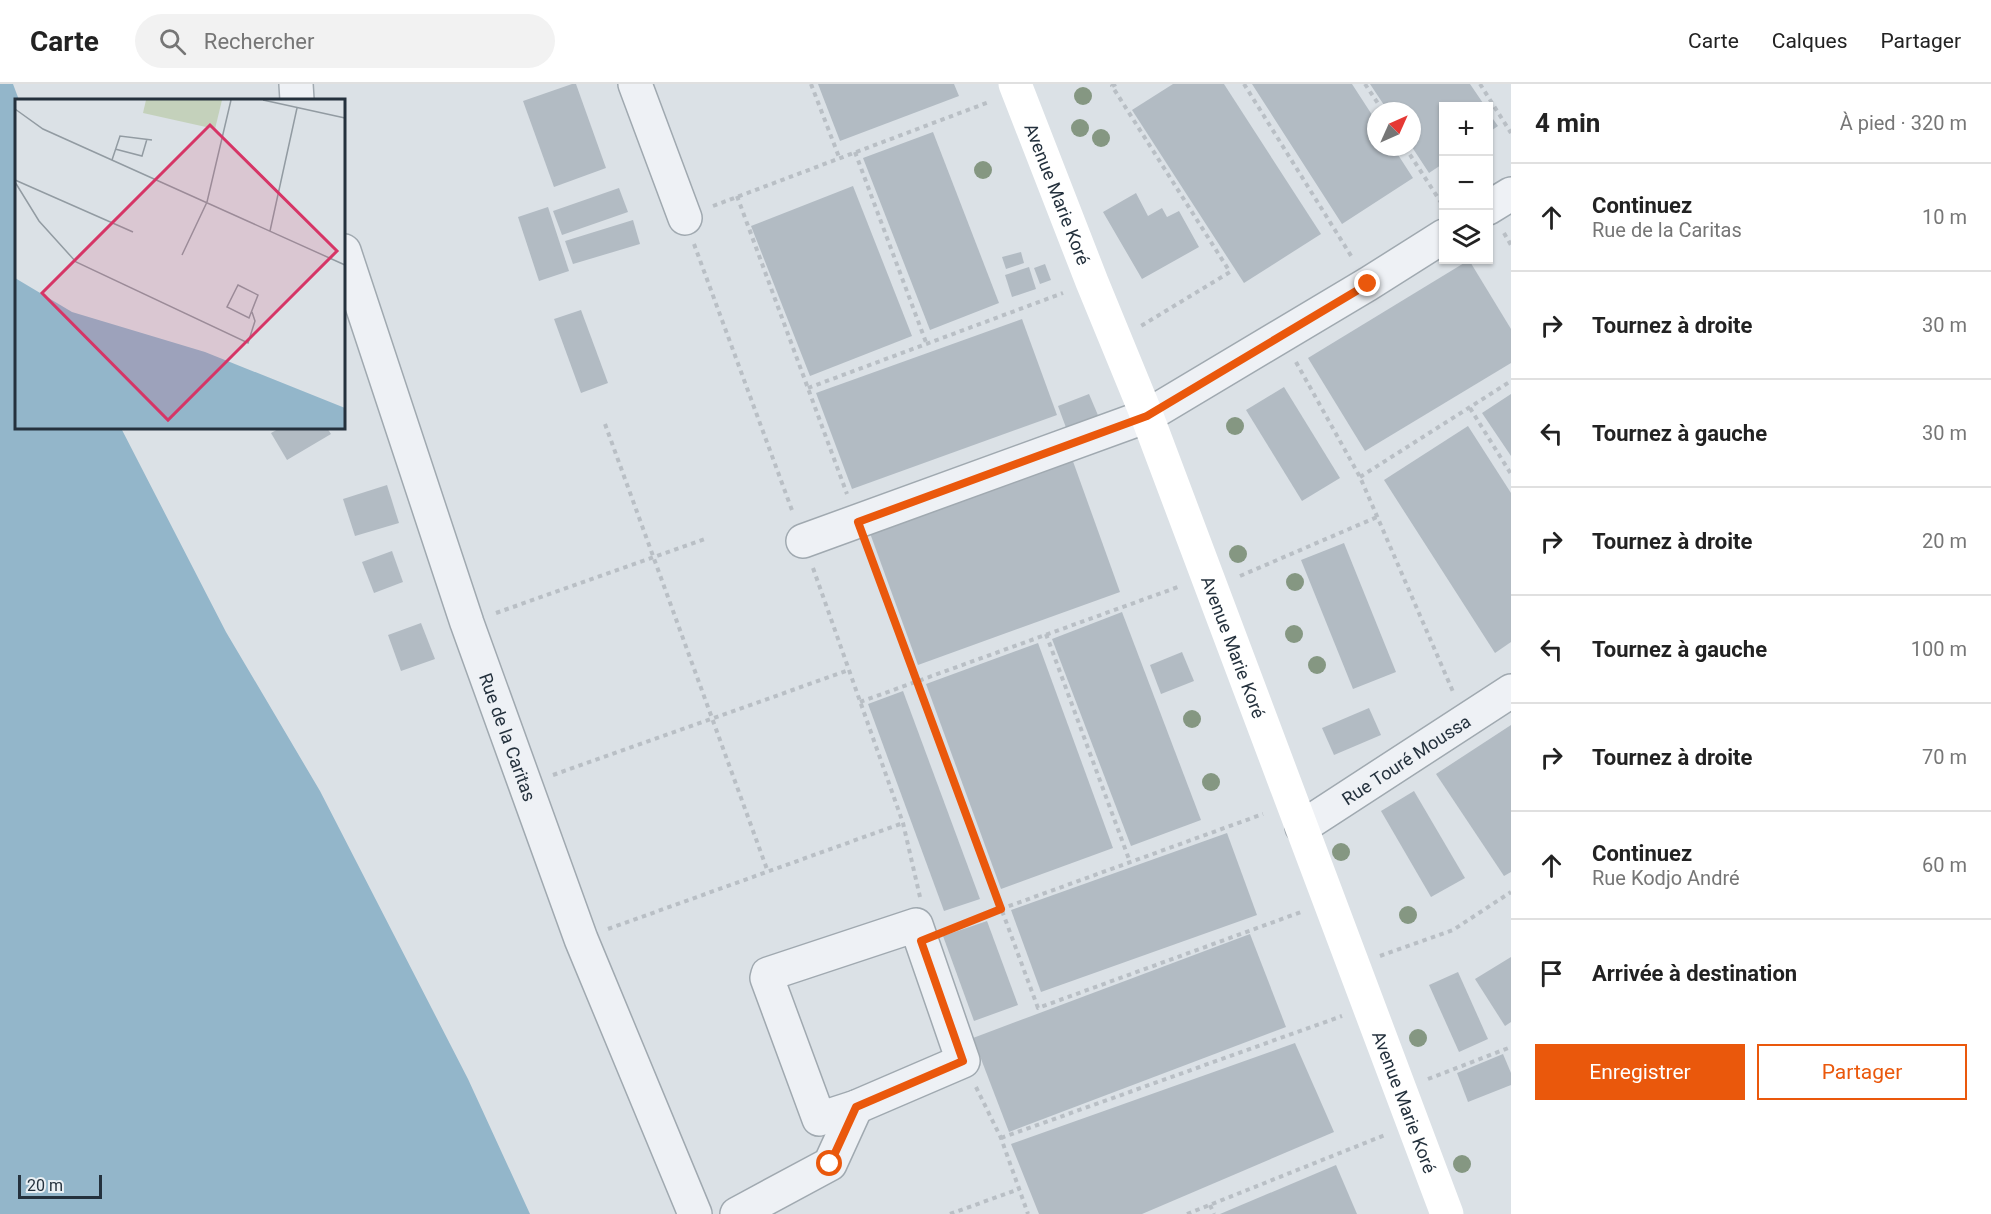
<!DOCTYPE html>
<html lang="fr">
<head>
<meta charset="utf-8">
<style>
	body { margin:0; font-family:Roboto,sans-serif; background:#f2f2f2; color:#222 }
	.controls { position:absolute; right:18px; top:18px; display:grid; overflow:hidden; border-radius:0px; box-shadow:0 2px 4px #0004 }
	.controls button { width:54px; height:54px; display:grid; place-items:center; padding:0; border:0; border-bottom:2px solid #e0e0e0; background:#fff; color:#222; font:30px sans-serif }
	.compass { position:absolute; left:1367px; top:18px; width:54px; height:54px; border-radius:50%; background:#fff; box-shadow:0 2px 4px #0004; rotate:45deg }
	.scale { position:absolute; left:18px; bottom:15px; width:84px; box-sizing:border-box; padding-left:6px; border:3px solid #24313d; border-top:0; font-size:16px; line-height:21px; white-space:nowrap; color:#24313d; -webkit-text-stroke:4px #eaf0f4; paint-order:stroke }
	.stop { position:absolute; width:18px; height:18px; margin:-14px; border:4px solid #ea580c; border-radius:50%; background:#fff }
	.stop.end { background:#ea580c; border-color:#fff; box-shadow:0 2px 6px #0008 }
	.list { margin:0; padding:0; list-style:none }
	h2 { display:flex; justify-content:space-between; align-items:center; height:78px; margin:0; padding:0 24px; font-size:26px }
	h2 small { font-size:20px; font-weight:400; color:#767676 }
	.list li { display:grid; grid-template-columns:39px 1fr auto; gap:18px; align-items:center; box-sizing:border-box; height:108px; padding:0 24px; border-top:2px solid #e0e0e0 }
	.list b { display:block; font-size:22px; white-space:nowrap }
	.list p { margin:0; font-size:20px; white-space:nowrap; color:#767676 }
	.list em { font-size:20px; font-style:normal; color:#767676 }
	.actions { display:flex; gap:12px; padding:18px 24px }
	.actions a { flex:1; padding:14px 0; border:2px solid #ea580c; border-radius:0px; text-align:center; font-size:21px; color:#ea580c }
	.actions .main { background:#ea580c; color:#fff }
	.icon { flex:none; width:33px; height:33px; fill:none; stroke:currentColor; stroke-width:2; stroke-linecap:round; stroke-linejoin:round }
	.map { position:relative; flex:none; width:1511px; height:1130px; overflow:hidden }
	header { display:flex; align-items:center; gap:36px; box-sizing:border-box; height:84px; padding:0 30px; background:#fff; border-bottom:2px solid #e0e0e0 }
	header strong { font-size:28px }
	nav { display:flex; gap:33px; margin-inline-start:auto; font-size:21px }
	.search { width:420px; height:54px; background:#f2f2f2; display:flex; align-items:center; gap:15px; box-sizing:border-box; padding:0 21px; border-radius:33px; color:#767676; font-size:22px }
	main { display:flex }
	aside { flex:1; background:#fff }
	.map>svg:first-child { display:block }
	.water { fill:#93b6ca }
	.building { fill:#b2bbc3 }
	.lines { fill:none; stroke-linecap:round; stroke-linejoin:round }
	.street-casing { stroke:#a0a9b0; stroke-width:36 }
	.path { stroke:#b9bfc5; stroke-width:4; stroke-dasharray:4.5 4.5; stroke-linecap:butt }
	.street { stroke:#eef1f5; stroke-width:33 }
	.secondary { stroke:#fff; stroke-width:33 }
	.tree { fill:#859782 }
	.route { stroke:#ea580c; stroke-width:8 }
	.labels { text-anchor:middle; dominant-baseline:central; stroke-width:4.5; stroke-linejoin:round; paint-order:stroke }
	.street-label { font-size:18px; fill:#24313d; stroke:#eaf0f4 }
	.inset-road { fill:none; stroke:#929ba2; stroke-width:1.5 }
	.view { fill:#d63566; fill-opacity:0.15; stroke:#d63566; stroke-width:3 }
	.inset-edge { fill:none; stroke:#24313d; stroke-width:3 }
</style>
</head>
<body>
<header>
<strong>Carte</strong>
<div class="search"><svg class="icon" aria-label="search" viewBox="0 0 24 24"><circle cx="10" cy="10" r="6"/><path d="M15 15l6 6"/></svg>Rechercher</div>
<nav><a>Carte</a><a>Calques</a><a>Partager</a></nav>
</header>
<main>
<div class="map">
<svg width="1511" height="1130" viewBox="0 0 1511 1130">
	<rect width="100%" height="100%" fill="#dbe1e6"/>
	<polygon class="water" points="0,0 13,0 19,16 16,16 16,344 121,344 226,548 320,707 468,995 530,1130 0,1130"/>
	<g class="building">
		<polygon points="572,0 576,0 606,84 554,103 523,17"/>
		<polygon points="818,0 954,0 959,12 840,57"/>
		<polygon points="1173,0 1224,0 1321,150 1244,199 1132,26"/>
		<polygon points="1252,0 1352,0 1376,37 1376,63 1393,63 1413,94 1342,140"/>
		<polygon points="1370,0 1470,0 1485,22 1444,22 1444,79 1429,89 1412,63 1412,27 1388,27"/>
		<polygon points="1488,28 1498,42 1488,49"/>
		<polygon points="933,48 999,219 930,246 863,74"/>
		<polygon points="853,102 912,252 810,292 751,142"/>
		<polygon points="619,104 628,128 562,151 553,127"/>
		<polygon points="1136,109 1148,132 1162,124 1167,133 1179,127 1199,163 1142,195 1103,128"/>
		<polygon points="548,123 569,187 539,197 518,133"/>
		<polygon points="633,136 640,160 573,180 565,157"/>
		<polygon points="1021,168 1024,179 1006,185 1002,173"/>
		<polygon points="1469,176 1511,245 1511,279 1365,367 1308,274"/>
		<polygon points="1045,180 1051,196 1040,200 1034,184"/>
		<polygon points="1029,183 1036,205 1012,213 1005,191"/>
		<polygon points="581,226 608,299 581,309 554,235"/>
		<polygon points="1022,235 1057,331 852,405 816,309"/>
		<polygon points="1284,303 1340,394 1302,417 1246,326"/>
		<polygon points="1089,310 1100,336 1068,349 1058,322"/>
		<polygon points="1511,310 1511,372 1482,329"/>
		<polygon points="1468,342 1511,409 1511,558 1495,569 1384,396"/>
		<polygon points="280,344 327,344 331,350 287,376 271,349"/>
		<polygon points="1070,369 1120,508 918,581 867,441"/>
		<polygon points="387,401 399,439 355,452 343,415"/>
		<polygon points="1344,459 1396,588 1353,605 1301,476"/>
		<polygon points="392,467 403,498 374,509 362,478"/>
		<polygon points="1122,528 1201,736 1131,762 1052,555"/>
		<polygon points="421,539 435,575 401,587 388,551"/>
		<polygon points="1038,559 1113,764 1001,805 926,600"/>
		<polygon points="1182,568 1194,597 1161,610 1150,581"/>
		<polygon points="903,607 980,815 944,827 868,620"/>
		<polygon points="1369,624 1381,651 1334,671 1322,644"/>
		<polygon points="1511,641 1511,788 1504,792 1436,690"/>
		<polygon points="1414,707 1465,794 1431,813 1381,727"/>
		<polygon points="1227,749 1257,831 1041,908 1011,826"/>
		<polygon points="987,837 1018,921 974,937 943,852"/>
		<polygon points="1250,850 1286,943 1009,1048 973,954"/>
		<polygon points="1511,873 1511,938 1505,942 1475,895"/>
		<polygon points="1458,888 1488,955 1459,968 1429,901"/>
		<polygon points="1295,959 1334,1048 1142,1130 1039,1130 1011,1060"/>
		<polygon points="1503,970 1511,989 1511,1001 1468,1018 1457,989"/>
		<polygon points="1336,1081 1357,1130 1220,1130"/>
	</g>
	<g class="lines">
		<defs>
			<g id="street">
				<polyline points="296,0 297,16"/>
				<polyline points="635,0 685,134"/>
				<polyline points="1488,124 1511,110"/>
				<path id="s1" d="M344 167 467 539 581 855 695 1130"/>
				<polyline points="803,457 1147,332 1368,200 1444,152"/>
				<path id="s2" d="M1302 743 1511 607"/>
				<polygon points="916,841 963,977 856,1023 819,1035 767,894 768,890"/>
				<polyline points="737,1130 830,1080 856,1023"/>
			</g>
		</defs>
		<use href="#street" class="street-casing"/>
		<g class="path">
			<polyline points="811,0 839,73"/>
			<polyline points="1116,0 1112,2 1230,188 1141,242"/>
			<polyline points="1244,0 1353,175"/>
			<polyline points="1365,0 1383,27"/>
			<polyline points="1480,0 1511,49"/>
			<polyline points="1405,63 1444,123"/>
			<polyline points="855,68 927,261"/>
			<polyline points="737,112 847,410"/>
			<polyline points="713,122 989,18"/>
			<polyline points="1504,149 1511,161"/>
			<polyline points="694,160 793,429"/>
			<polyline points="1296,278 1360,393 1454,610"/>
			<polyline points="808,304 1063,209"/>
			<polyline points="1470,324 1511,390"/>
			<polyline points="605,340 768,788"/>
			<polyline points="1360,393 1511,297"/>
			<polyline points="868,464 1038,924 1301,828"/>
			<polyline points="813,484 903,739 920,813"/>
			<polyline points="1240,492 1377,433"/>
			<polyline points="496,529 705,455"/>
			<polyline points="1046,550 1130,778"/>
			<polyline points="860,618 1178,503"/>
			<polyline points="553,691 849,586"/>
			<polyline points="608,845 903,739"/>
			<polyline points="950,845 1001,825 1263,730"/>
			<polyline points="1380,872 1453,846 1511,808"/>
			<polyline points="1428,995 1511,963"/>
			<polyline points="976,1003 1001,1054 1028,1130"/>
			<polyline points="1001,1054 1342,932"/>
			<polyline points="1210,1121 1214,1130"/>
			<polyline points="950,1130 1019,1105"/>
			<polyline points="1187,1130 1385,1051"/>
		</g>
		<use href="#street" class="street"/>
		<path class="secondary" id="s3" d="M1015 0 1092 198 1147 332 1447 1130"/>
	</g>
	<g class="tree">
		<circle cx="1083" cy="12" r="9"/>
		<circle cx="1080" cy="44" r="9"/>
		<circle cx="1101" cy="54" r="9"/>
		<circle cx="983" cy="86" r="9"/>
		<circle cx="1235" cy="342" r="9"/>
		<circle cx="1238" cy="470" r="9"/>
		<circle cx="1295" cy="498" r="9"/>
		<circle cx="1294" cy="550" r="9"/>
		<circle cx="1317" cy="581" r="9"/>
		<circle cx="1192" cy="635" r="9"/>
		<circle cx="1211" cy="698" r="9"/>
		<circle cx="1341" cy="768" r="9"/>
		<circle cx="1408" cy="831" r="9"/>
		<circle cx="1418" cy="954" r="9"/>
		<circle cx="1462" cy="1080" r="9"/>
	</g>
	<g class="lines">
		<polyline class="route" points="830,1080 856,1023 963,977 921,857 1001,825 858,438 1147,332 1368,200"/>
	</g>
	<g class="labels">
		<g class="street-label">
			<text stroke="none"><textPath href="#s3" startOffset="118">Avenue Marie Koré</textPath></text>
			<text stroke="none"><textPath href="#s3" startOffset="604">Avenue Marie Koré</textPath></text>
			<text stroke="none"><textPath href="#s1" startOffset="513">Rue de la Caritas</textPath></text>
			<text stroke="none"><textPath href="#s2" startOffset="124">Rue Touré Moussa</textPath></text>
			<text stroke="none"><textPath href="#s3" startOffset="1090">Avenue Marie Koré</textPath></text>
		</g>
	</g>
	<g transform="translate(15 15)">
		<rect width="330" height="330" fill="#dbe1e6"/>
		<path d="M131 1H207L200 30 128 14Z" fill="#c4d1bb"/>
		<path d="M0 179 57 213 190 253 330 309V329H0Z" fill="#93b6ca"/>
		<path class="inset-road" d="M248 1 330 19M0 10 28 30 330 166M100 50 127 57 132 40M97 61 105 37 137 41M0 81 118 133M0 83 24 122 61 163 233 244 240 222 237 213M255 132 282 9M167 156 192 103 216 1M223 186 243 196 234 219 212 208Z"/>
		<path class="view" d="M195 26 322 152 153 321 27 194Z"/>
		<rect width="330" height="330" class="inset-edge"/>
	</g>
</svg>
<div class="controls">
<button>+</button>
<button>−</button>
<button><svg class="icon" aria-label="layers" viewBox="0 0 24 24"><path d="M12 4l9 5-9 5-9-5zM3 14l9 5 9-5"/></svg></button>
</div>
<svg class="compass" viewBox="-18 -18 36 36"><path d="M0-13l5 13h-10z" fill="#e53935"/><path d="M0 13l5-13h-10z" fill="#767676"/></svg>
<div class="scale">20 m</div>
<div class="stop" style="left:830px;top:1080px"></div>
<div class="stop end" style="left:1368px;top:200px"></div>
</div>
<aside>
<h2>4 min<small>À pied · 320 m</small></h2>
<ul class="list">
<li><svg class="icon" aria-label="ahead" viewBox="0 0 24 24"><path d="M12 20V5M6 11l6-6 6 6"/></svg><div><b>Continuez</b><p>Rue de la Caritas</p></div><em>10 m</em></li>
<li><svg class="icon" aria-label="right" viewBox="0 0 24 24"><path d="M7 20v-9h11M14 6l5 5-5 5"/></svg><div><b>Tournez à droite</b></div><em>30 m</em></li>
<li><svg class="icon" aria-label="left" viewBox="0 0 24 24"><path d="M17 20v-9H6M10 6l-5 5 5 5"/></svg><div><b>Tournez à gauche</b></div><em>30 m</em></li>
<li><svg class="icon" aria-label="right" viewBox="0 0 24 24"><path d="M7 20v-9h11M14 6l5 5-5 5"/></svg><div><b>Tournez à droite</b></div><em>20 m</em></li>
<li><svg class="icon" aria-label="left" viewBox="0 0 24 24"><path d="M17 20v-9H6M10 6l-5 5 5 5"/></svg><div><b>Tournez à gauche</b></div><em>100 m</em></li>
<li><svg class="icon" aria-label="right" viewBox="0 0 24 24"><path d="M7 20v-9h11M14 6l5 5-5 5"/></svg><div><b>Tournez à droite</b></div><em>70 m</em></li>
<li><svg class="icon" aria-label="ahead" viewBox="0 0 24 24"><path d="M12 20V5M6 11l6-6 6 6"/></svg><div><b>Continuez</b><p>Rue Kodjo André</p></div><em>60 m</em></li>
<li><svg class="icon" aria-label="arrive" viewBox="0 0 24 24"><path d="M6 21V4h12l-3 4 3 4H6"/></svg><div><b>Arrivée à destination</b></div></li>
</ul>
<div class="actions"><a class="main">Enregistrer</a><a>Partager</a></div>
</aside>
</main>
</body>
</html>
